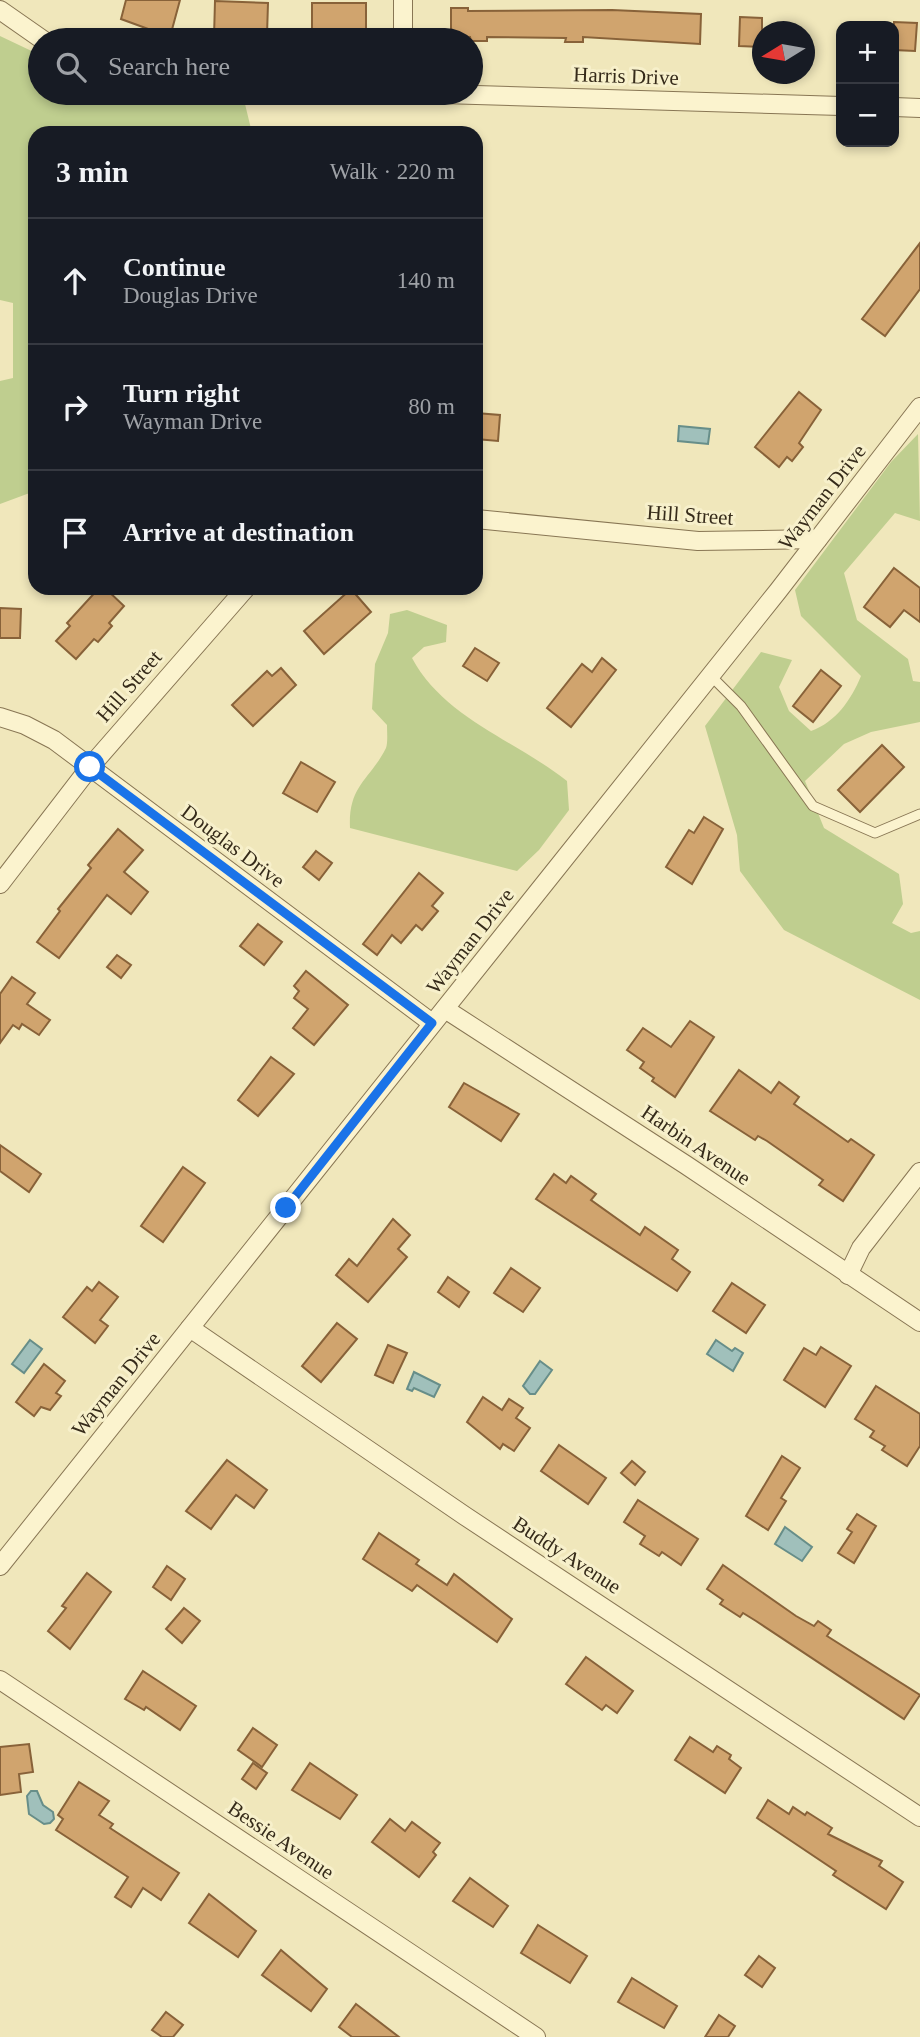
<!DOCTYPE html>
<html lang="en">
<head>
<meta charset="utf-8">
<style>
	body { margin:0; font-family:Georgia,serif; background:#20242c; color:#f1f3f6 }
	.controls { position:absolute; right:21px; top:21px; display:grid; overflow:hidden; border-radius:14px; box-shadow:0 4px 10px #0003 }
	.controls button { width:63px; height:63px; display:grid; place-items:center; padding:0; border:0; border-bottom:2px solid #363941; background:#171b24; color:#f1f3f6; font:35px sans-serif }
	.compass { position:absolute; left:752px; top:21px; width:63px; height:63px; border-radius:50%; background:#171b24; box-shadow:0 4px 10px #0003; rotate:259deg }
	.stop { position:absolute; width:21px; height:21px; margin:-16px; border:5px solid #1a73e8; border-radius:50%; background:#fff }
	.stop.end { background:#1a73e8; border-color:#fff; box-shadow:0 2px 7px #0008 }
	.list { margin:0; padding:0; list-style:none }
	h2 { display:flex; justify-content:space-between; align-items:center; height:91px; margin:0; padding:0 28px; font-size:30px }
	h2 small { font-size:23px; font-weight:400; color:#9ea1a6 }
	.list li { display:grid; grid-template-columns:46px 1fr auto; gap:21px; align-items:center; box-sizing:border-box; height:126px; padding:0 28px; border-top:2px solid #363941 }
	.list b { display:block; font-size:26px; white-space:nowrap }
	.list p { margin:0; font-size:23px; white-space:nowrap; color:#9ea1a6 }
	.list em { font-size:23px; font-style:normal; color:#9ea1a6 }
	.icon { flex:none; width:38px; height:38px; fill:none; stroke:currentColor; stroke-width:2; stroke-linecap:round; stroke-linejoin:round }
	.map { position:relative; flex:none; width:920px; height:2037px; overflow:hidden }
	.search { position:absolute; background:#171b24; box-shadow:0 4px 10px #0003; left:28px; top:28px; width:455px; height:77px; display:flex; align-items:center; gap:18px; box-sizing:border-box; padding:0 24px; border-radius:38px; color:#9ea1a6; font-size:26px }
	.panel { position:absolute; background:#171b24; box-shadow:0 4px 10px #0003; left:28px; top:126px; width:455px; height:469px; border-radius:21px }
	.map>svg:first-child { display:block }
	.green { fill:#bfce8f }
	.water { fill:#a0c0bb; stroke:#678e89; stroke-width:2 }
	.building { fill:#d0a46e; stroke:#886239; stroke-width:2 }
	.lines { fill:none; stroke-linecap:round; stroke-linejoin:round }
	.service-casing { stroke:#887654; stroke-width:11 }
	.minor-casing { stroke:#887654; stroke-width:20 }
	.service { stroke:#fbf3ce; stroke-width:9 }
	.minor { stroke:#fbf3ce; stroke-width:18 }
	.route { stroke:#1a73e8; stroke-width:9 }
	.labels { text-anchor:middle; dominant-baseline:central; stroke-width:6; stroke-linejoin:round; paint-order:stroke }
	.street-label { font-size:21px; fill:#362b1a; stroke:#f7f0cb }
</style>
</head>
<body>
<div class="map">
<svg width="920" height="2037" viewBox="0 0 920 2037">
	<rect width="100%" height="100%" fill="#f0e7bb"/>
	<g class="green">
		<polygon points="0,36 40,55 40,93 117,93 245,104 252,133 35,133 35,491 0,504 0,381 13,378 13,303 0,300"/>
		<path d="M918 434 920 521 895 513 844 573 857 620 908 659 913 681 920 682V722L871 732 844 744 805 781 824 828 899 874 903 904 892 923 911 933 920 931V1000L784 930 740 871 737 835 705 726 761 652 792 660 779 687 789 711 811 731C836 722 851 700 861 676L801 616 795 590 891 462Z"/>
		<path d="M407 610 447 625 446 642 424 647 412 658C444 718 515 740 567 781L569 810 539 850 517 871 350 828C348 785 370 780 386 748 388 742 387 732 387 725L372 709 375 664 388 633 390 614Z"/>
	</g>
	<g class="water">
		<polygon points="679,426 710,429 708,444 678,441"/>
		<polygon points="30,1340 42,1349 24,1373 12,1364"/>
		<polygon points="716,1340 732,1351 735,1348 743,1353 733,1371 707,1354"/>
		<polygon points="540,1361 552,1370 535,1394 530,1394 523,1386"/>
		<polygon points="414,1372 440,1385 434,1397 414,1388 412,1391 407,1389"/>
		<polygon points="785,1527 812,1547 802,1561 775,1544"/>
		<polygon points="31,1791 37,1791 43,1805 53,1812 54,1819 50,1823 44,1824 29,1814 27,1796"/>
	</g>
	<g class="building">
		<polygon points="126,0 180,0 170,37 121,19"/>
		<polygon points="215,1 268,3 267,35 214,37"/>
		<polygon points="312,3 366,3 366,40 326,38 326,32 312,32"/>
		<polygon points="451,8 468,8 468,11 612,10 701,14 700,44 583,37 583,42 565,42 566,38 487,37 487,41 471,41 470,37 451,36"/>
		<polygon points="740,17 762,18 762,47 739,46"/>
		<polygon points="894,22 917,23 915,51 894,50"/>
		<polygon points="920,243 920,289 885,336 862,319"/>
		<polygon points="799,392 821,410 799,443 803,447 792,461 787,457 779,467 755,447"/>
		<polygon points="476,413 500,415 498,441 476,439"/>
		<polygon points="894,568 920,588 920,622 904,610 890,627 864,607"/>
		<polygon points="99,588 105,588 124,606 109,623 112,626 98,642 94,639 76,659 56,641 70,626 67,623"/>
		<polygon points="351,589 371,612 324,654 304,631"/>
		<polygon points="0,608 21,609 20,638 0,638"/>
		<polygon points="475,648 499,663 487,681 463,666"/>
		<polygon points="602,658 616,670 571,727 547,708 582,664 592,672"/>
		<polygon points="281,668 296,685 253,726 232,705 267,671 272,676"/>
		<polygon points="821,670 841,686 813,722 793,706"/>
		<polygon points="882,745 904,767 860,812 838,790"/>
		<polygon points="301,762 335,782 317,812 283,793"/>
		<polygon points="704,817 723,829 692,884 666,867 689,830 694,833"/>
		<polygon points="118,829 143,850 124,872 148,892 131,914 107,895 59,958 37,942 60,911 58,909 91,868 88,865"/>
		<polygon points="316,851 332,863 319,880 303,867"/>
		<polygon points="419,873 443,893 432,906 438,911 422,930 416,925 401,943 392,935 377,955 363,944"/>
		<polygon points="258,924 282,942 264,965 240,946"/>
		<polygon points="117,955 131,965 121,978 107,967"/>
		<polygon points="306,971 348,1005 314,1045 293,1028 308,1009 294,998 299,991 294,986"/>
		<polygon points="12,977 35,993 27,1004 50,1020 39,1035 22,1024 19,1029 13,1025 0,1043 0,994"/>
		<polygon points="690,1021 714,1037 675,1097 652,1081 654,1078 640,1068 644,1062 627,1050 643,1028 671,1047"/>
		<polygon points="271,1057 294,1074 258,1116 238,1100"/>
		<polygon points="739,1070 771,1093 779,1082 799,1097 794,1104 848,1142 851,1139 874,1155 843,1201 819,1185 823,1180 767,1141 758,1136 755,1140 710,1111"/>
		<polygon points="464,1083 519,1114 501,1141 449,1107"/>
		<polygon points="0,1145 41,1174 29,1192 0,1171"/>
		<polygon points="183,1167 205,1183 163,1242 141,1226"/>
		<polygon points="554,1174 566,1183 571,1176 596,1194 591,1200 640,1235 645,1227 678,1250 672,1259 690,1272 677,1291 536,1199"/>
		<polygon points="393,1219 410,1235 398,1249 407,1257 368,1302 336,1275 349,1259 357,1266"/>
		<polygon points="511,1268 540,1288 523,1312 494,1293"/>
		<polygon points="448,1277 469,1292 459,1307 438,1292"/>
		<polygon points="99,1282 118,1297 100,1320 108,1326 95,1343 63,1317 87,1287 92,1291"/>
		<polygon points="732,1283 765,1305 746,1333 713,1311"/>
		<polygon points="337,1323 357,1339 321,1382 302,1366"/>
		<polygon points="388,1345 407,1353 393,1383 375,1375"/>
		<polygon points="821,1347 851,1366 825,1407 784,1380 804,1348 816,1355"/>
		<polygon points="44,1364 65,1381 56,1393 61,1396 50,1410 41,1407 34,1416 16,1402"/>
		<polygon points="876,1386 920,1414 920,1446 907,1466 882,1450 885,1446 870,1437 874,1431 855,1419"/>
		<polygon points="483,1397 502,1410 509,1399 523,1408 516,1418 530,1428 514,1451 503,1444 500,1449 467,1422"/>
		<polygon points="559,1445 606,1478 588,1504 541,1471"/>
		<polygon points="782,1456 800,1468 781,1498 786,1501 768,1530 746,1516"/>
		<polygon points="227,1460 267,1490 254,1508 236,1495 211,1529 186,1511"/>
		<polygon points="632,1461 645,1472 635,1485 621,1473"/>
		<polygon points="638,1500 698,1539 681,1565 662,1552 659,1556 640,1544 645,1536 624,1522"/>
		<polygon points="857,1514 876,1526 854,1563 838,1553 852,1532 847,1529"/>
		<polygon points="379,1533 419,1560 416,1564 447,1585 454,1574 512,1619 497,1642 417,1585 412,1591 363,1559"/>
		<polygon points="723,1565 796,1616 814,1626 818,1621 831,1630 827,1636 920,1695 904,1719 756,1621 743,1613 740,1617 720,1604 723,1600 707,1589"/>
		<polygon points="167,1566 185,1579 171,1600 153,1587"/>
		<polygon points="87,1573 111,1592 70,1649 48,1631 66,1608 62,1606"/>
		<polygon points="184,1608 200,1621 182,1643 166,1629"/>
		<polygon points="586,1657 633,1691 617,1713 606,1705 602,1710 566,1684"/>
		<polygon points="143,1671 196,1706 180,1730 146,1707 144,1710 125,1699"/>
		<polygon points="253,1728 277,1745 262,1767 238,1750"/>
		<polygon points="690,1737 713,1752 717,1746 731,1755 729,1759 741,1768 725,1793 675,1760"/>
		<polygon points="29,1744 33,1772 19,1774 21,1792 0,1795 0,1747"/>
		<polygon points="253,1763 267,1773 256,1789 242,1779"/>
		<polygon points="310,1763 357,1795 340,1819 292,1790"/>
		<polygon points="79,1782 109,1801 99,1815 113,1824 110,1828 179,1873 161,1900 143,1888 131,1907 115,1897 128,1877 56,1830 63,1819 58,1815"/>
		<polygon points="768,1800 789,1814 793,1807 805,1815 807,1812 832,1828 828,1834 882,1861 879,1866 903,1882 886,1909 833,1875 836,1871 757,1818"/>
		<polygon points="390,1819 405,1831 412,1822 440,1843 433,1852 436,1855 419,1877 372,1842"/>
		<polygon points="470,1878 508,1906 493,1927 453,1901"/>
		<polygon points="209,1894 256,1931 238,1957 189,1923"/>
		<polygon points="538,1925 587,1956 570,1983 521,1953"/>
		<polygon points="281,1950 327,1989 311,2011 262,1975"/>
		<polygon points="759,1956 775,1968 762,1987 745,1975"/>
		<polygon points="632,1978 677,2006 664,2028 618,2002"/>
		<polygon points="356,2004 399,2037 352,2037 339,2027"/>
		<polygon points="166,2012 183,2025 173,2037 162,2037 152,2030"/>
		<polygon points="719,2015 735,2026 728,2037 705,2037"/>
	</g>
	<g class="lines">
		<defs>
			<polyline id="service" points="710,675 741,706 813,806 875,833 920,814"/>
			<g id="minor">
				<polyline points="403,0 403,40"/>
				<polyline points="0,10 43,40"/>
				<polyline points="408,93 841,106"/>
				<polyline points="894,107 920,108"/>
				<polyline points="476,519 698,541 818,539"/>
				<polyline points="0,717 25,725 54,740 432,1023"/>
				<polyline points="0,884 90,767 246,588"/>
				<polyline points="445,1009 686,1165 920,1322"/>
				<polyline points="848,1275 861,1248 920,1172"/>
				<polyline points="190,1328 465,1516 920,1817"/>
				<polyline points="0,1566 778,591 920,407"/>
				<polyline points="0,1680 536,2037"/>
			</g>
		</defs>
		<use href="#service" class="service-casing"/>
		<use href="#minor" class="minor-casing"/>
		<use href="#service" class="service"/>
		<use href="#minor" class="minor"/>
	</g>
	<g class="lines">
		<polyline class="route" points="90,767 432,1023 286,1208"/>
	</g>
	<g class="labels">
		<g class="street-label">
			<text transform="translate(626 76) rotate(2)">Harris Drive</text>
			<text transform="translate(822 497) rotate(-52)">Wayman Drive</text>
			<text transform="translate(690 515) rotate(4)">Hill Street</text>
			<text transform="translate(129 686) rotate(-49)">Hill Street</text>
			<text transform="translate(233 846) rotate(37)">Douglas Drive</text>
			<text transform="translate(470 941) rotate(-52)">Wayman Drive</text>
			<text transform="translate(696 1145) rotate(34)">Harbin Avenue</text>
			<text transform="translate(116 1384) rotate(-51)">Wayman Drive</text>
			<text transform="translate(567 1555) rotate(33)">Buddy Avenue</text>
			<text transform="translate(281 1840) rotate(34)">Bessie Avenue</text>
		</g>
	</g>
</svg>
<div class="controls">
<button>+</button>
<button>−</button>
</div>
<svg class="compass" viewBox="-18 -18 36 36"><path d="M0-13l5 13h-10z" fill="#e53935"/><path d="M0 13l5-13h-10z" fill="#9ea1a6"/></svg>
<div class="stop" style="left:90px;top:767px"></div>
<div class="stop end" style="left:286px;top:1208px"></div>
<div class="search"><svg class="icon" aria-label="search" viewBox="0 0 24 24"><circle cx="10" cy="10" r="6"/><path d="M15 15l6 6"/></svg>Search here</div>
<section class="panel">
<h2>3 min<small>Walk · 220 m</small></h2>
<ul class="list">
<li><svg class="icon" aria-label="ahead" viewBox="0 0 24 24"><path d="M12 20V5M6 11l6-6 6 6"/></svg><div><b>Continue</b><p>Douglas Drive</p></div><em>140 m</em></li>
<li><svg class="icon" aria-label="right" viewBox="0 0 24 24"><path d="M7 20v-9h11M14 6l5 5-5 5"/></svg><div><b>Turn right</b><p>Wayman Drive</p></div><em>80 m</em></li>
<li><svg class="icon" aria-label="arrive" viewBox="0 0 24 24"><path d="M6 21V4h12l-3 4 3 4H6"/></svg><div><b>Arrive at destination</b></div></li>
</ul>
</section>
</div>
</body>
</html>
